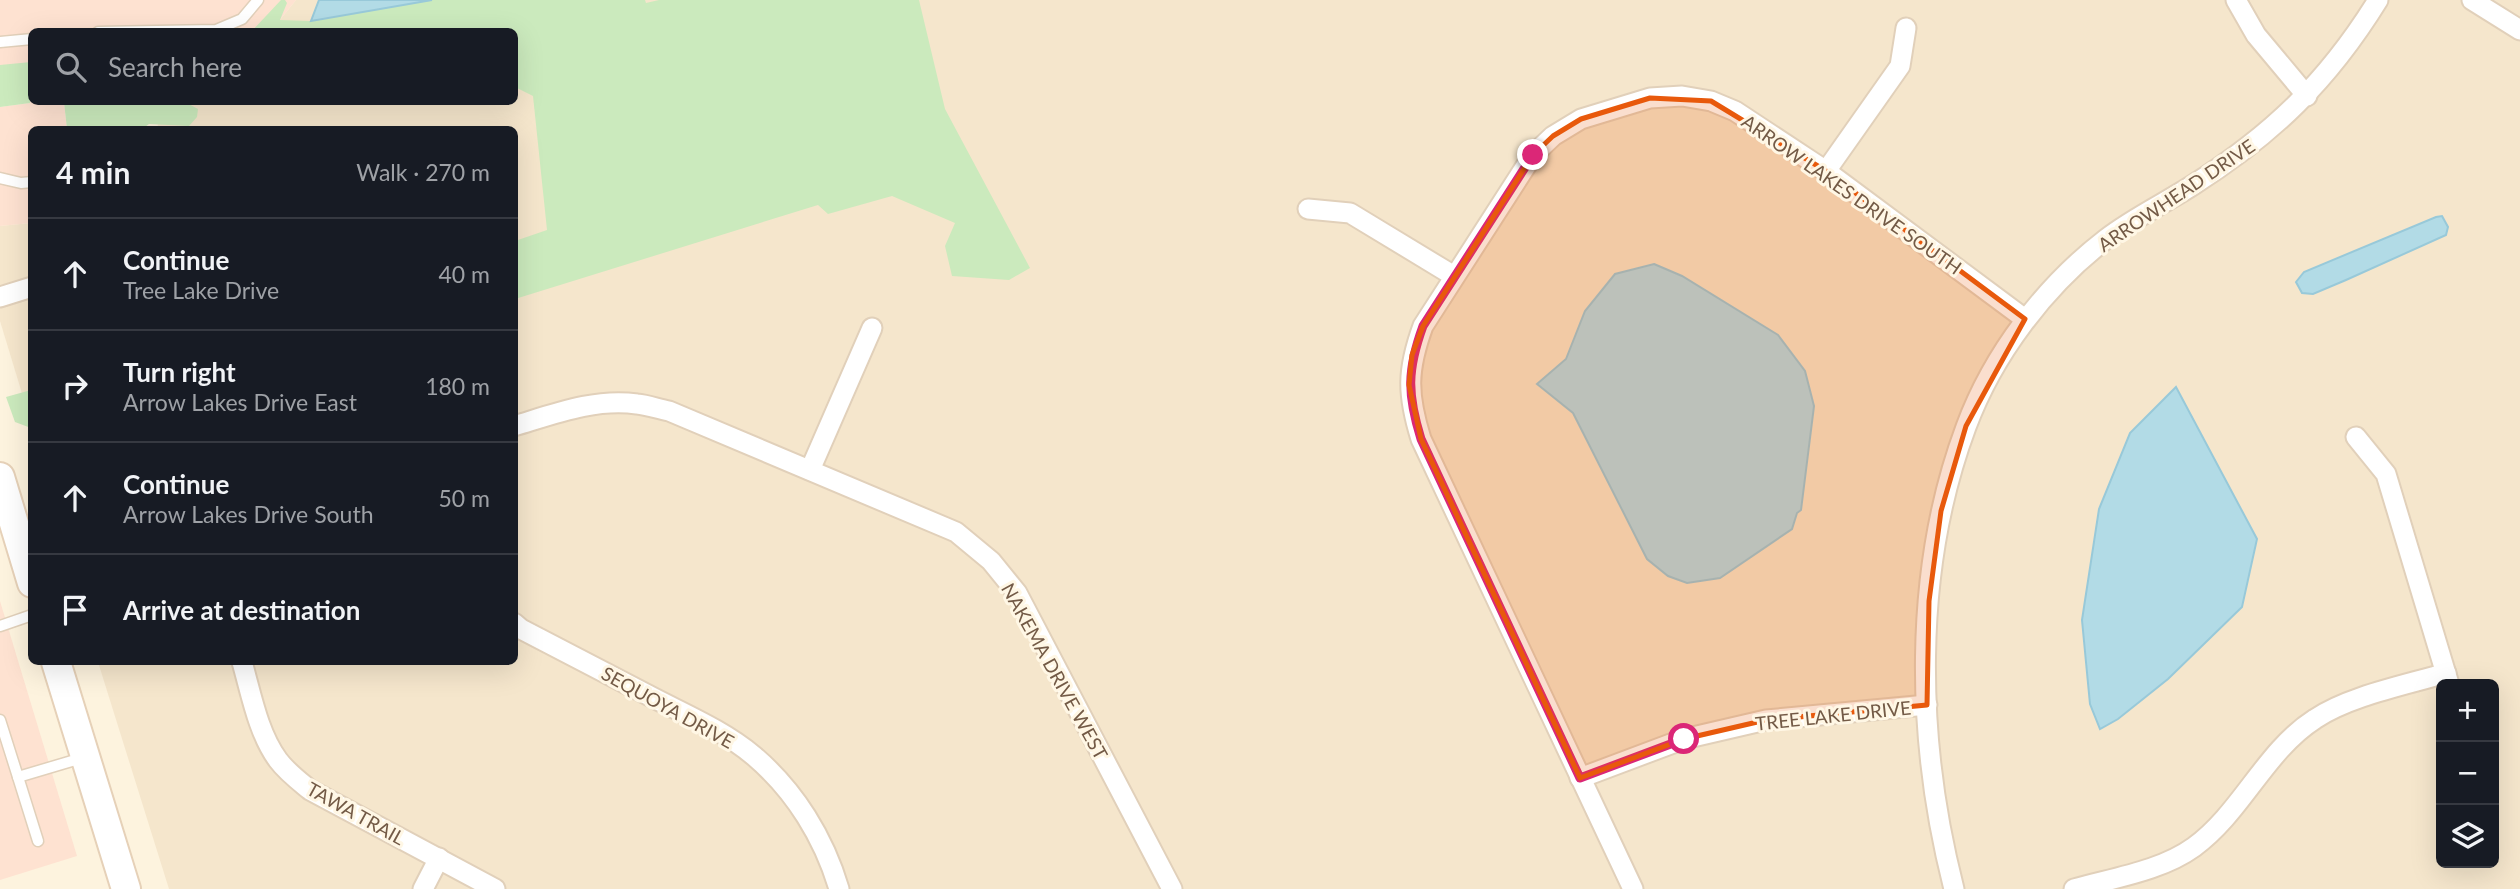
<!DOCTYPE html>
<html lang="en">
<head>
<meta charset="utf-8">
<style>
	body { margin:0; font-family:Lato,sans-serif; background:#20242c; color:#f1f3f6 }
	.controls { position:absolute; right:21px; bottom:21px; display:grid; overflow:hidden; border-radius:10px; box-shadow:0 7px 28px #0002 }
	.controls button { width:63px; height:63px; display:grid; place-items:center; padding:0; border:0; border-bottom:2px solid #363941; background:#171b24; color:#f1f3f6; font:35px sans-serif }
	.stop { position:absolute; width:21px; height:21px; margin:-16px; border:5px solid #db2777; border-radius:50%; background:#fff }
	.stop.end { background:#db2777; border-color:#fff; box-shadow:0 2px 7px #0008 }
	.list { margin:0; padding:0; list-style:none }
	h2 { display:flex; justify-content:space-between; align-items:center; height:91px; margin:0; padding:0 28px; font-size:30px }
	h2 small { font-size:23px; font-weight:400; color:#9ea1a6 }
	.list li { display:grid; grid-template-columns:46px 1fr auto; gap:21px; align-items:center; box-sizing:border-box; height:112px; padding:0 28px; border-top:2px solid #363941 }
	.list b { display:block; font-size:26px; white-space:nowrap }
	.list p { margin:0; font-size:23px; white-space:nowrap; color:#9ea1a6 }
	.list em { font-size:23px; font-style:normal; color:#9ea1a6 }
	.icon { flex:none; width:38px; height:38px; fill:none; stroke:currentColor; stroke-width:2; stroke-linecap:round; stroke-linejoin:round }
	.map { position:relative; flex:none; width:2520px; height:889px; overflow:hidden }
	.search { position:absolute; background:#171b24; box-shadow:0 7px 28px #0002; left:28px; top:28px; width:490px; height:77px; display:flex; align-items:center; gap:18px; box-sizing:border-box; padding:0 24px; border-radius:10px; color:#9ea1a6; font-size:26px }
	.panel { position:absolute; background:#171b24; box-shadow:0 7px 28px #0002; left:28px; top:126px; width:490px; height:539px; border-radius:10px }
	.map>svg:first-child { display:block }
	.residential { fill:#f5e6cc; fill-rule:evenodd }
	.commercial { fill:#fee2d1 }
	.green { fill:#cbeabd }
	.water { fill:#b2dbe6; stroke:#98c9d9; stroke-width:2 }
	.lines { fill:none; stroke-linecap:round; stroke-linejoin:round }
	.lane-casing { stroke:#e1d0ba; stroke-width:13 }
	.street-casing { stroke:#e1d0ba; stroke-width:23 }
	.secondary-casing { stroke:#e6d1b8; stroke-width:32 }
	.lane { stroke:#fff; stroke-width:10 }
	.street { stroke:#fff; stroke-width:19 }
	.secondary { stroke:#fff; stroke-width:28 }
	.route { stroke:#db2777; stroke-width:9 }
	.marked { fill:#e8590c; fill-opacity:0.2; stroke:#e8590c; stroke-width:5; stroke-linejoin:round }
	.labels { text-anchor:middle; dominant-baseline:central; stroke-width:6; stroke-linejoin:round; paint-order:stroke }
	.street-label { font-size:19px; fill:#735a46; stroke:#fff7e5 }
</style>
</head>
<body>
<div class="map">
<svg width="2520" height="889" viewBox="0 0 2520 889">
	<rect width="100%" height="100%" fill="#fdf3de"/>
	<g class="residential">
		<path d="M296 0H2520V889H169L98 662H514V130L158 129 156 102H514V32L271 31ZM2441 684H2494V863H2441Z"/>
		<polygon points="31,223 31,423 0,321 0,226"/>
	</g>
	<g class="commercial">
		<polygon points="0,0 296,0 271,31 32,32 31,71 0,74"/>
		<polygon points="31,100 64,102 67,129 32,130 31,223 0,226 0,107 30,103"/>
		<polygon points="0,601 77,856 0,880"/>
	</g>
	<g class="green">
		<polygon points="281,0 285,0 287,3 280,20 311,21 432,0 645,0 646,3 659,0 919,0 945,109 1030,268 1009,280 952,276 945,246 955,223 892,196 828,214 818,205 515,299 515,241 547,230 533,96 515,87 514,32 251,32"/>
		<polygon points="31,62 30,103 0,107 0,65"/>
		<polygon points="64,102 185,102 198,109 197,117 189,126 149,124 142,129 67,129"/>
		<polygon points="31,390 32,390 31,428 15,422 6,397"/>
	</g>
	<g class="water">
		<polygon points="319,0 432,0 311,21"/>
		<polygon points="2442,216 2448,227 2446,235 2346,280 2313,294 2302,293 2296,282 2304,272 2436,217"/>
		<polygon points="1654,264 1682,276 1778,335 1805,371 1814,406 1801,510 1797,513 1792,529 1720,578 1687,583 1668,576 1647,559 1573,413 1537,384 1566,359 1585,311 1615,274"/>
		<polygon points="2176,387 2257,539 2242,607 2168,679 2118,719 2100,729 2090,704 2082,620 2099,509 2130,433"/>
	</g>
	<g class="lines">
		<defs>
			<g id="lane">
				<polyline points="98,32 216,30 242,19 258,0"/>
				<polyline points="0,42 32,39"/>
				<polyline points="0,178 21,183 32,182"/>
				<polyline points="0,626 32,615"/>
				<polyline points="0,720 18,777 82,758"/>
				<polyline points="18,777 38,841"/>
			</g>
			<g id="street">
				<polyline points="2236,0 2256,35 2307,96"/>
				<polyline points="2472,0 2520,30"/>
				<polyline points="1826,171 1900,66 1906,28"/>
				<polyline points="1308,209 1350,213 1454,276"/>
				<polyline points="0,297 32,287"/>
				<path d="M514 426C554 414 595 398 637 404 648 405 658 409 669 411L956 532 991 561 1017 593 1172 889"/>
				<polyline points="2356,437 2386,474 2449,684"/>
				<polyline points="810,470 872,328"/>
				<path d="M514 623 521 629C563 651 606 673 648 695 684 714 723 730 754 756 795 791 824 838 839 889"/>
				<path d="M242 662C251 693 258 733 278 760 287 772 299 781 310 790L495 889"/>
				<polyline points="1580,778 1684,739 1766,720 1927,705"/>
				<polyline points="423,889 439,858"/>
				<path d="M1633 889 1421 439C1407 394 1407 370 1423 326L1533 155 1553 136 1581 119 1650 98 1682 96 1711 101 1735 111 1826 171 2025 319"/>
				<path d="M1954 889C1916 741 1912 572 1966 427 1993 354 2045 286 2106 239 2133 218 2165 203 2193 185 2273 134 2328 81 2378 0"/>
				<path d="M2074 889C2113 878 2161 871 2194 847 2242 812 2265 751 2315 719 2349 696 2406 685 2446 673"/>
			</g>
			<g id="secondary">
				<polyline points="0,477 32,583"/>
				<polyline points="56,662 126,889"/>
			</g>
		</defs>
		<use href="#lane" class="lane-casing"/>
		<use href="#street" class="street-casing"/>
		<use href="#secondary" class="secondary-casing"/>
		<use href="#lane" class="lane"/>
		<use href="#street" class="street"/>
		<use href="#secondary" class="secondary"/>
	</g>
	<g class="lines">
		<path class="route" d="M1533 155 1423 326C1407 370 1407 394 1421 439L1580 778 1684 739"/>
	</g>
	<path class="marked" d="M1650 98 1711 101 1826 171 2025 319 1966 426 1941 511 1929 601 1927 705 1766 720 1684 739 1580 778 1421 439 1409 385 1412 355 1423 326 1533 155 1553 136 1581 119Z"/>
	<g class="labels">
		<g class="street-label">
			<text transform="translate(1852 194) rotate(35)">ARROW LAKES DRIVE SOUTH</text>
			<text transform="translate(2176 195) rotate(-34)">ARROWHEAD DRIVE</text>
			<text transform="translate(1055 671) rotate(61)">NAKEMA DRIVE WEST</text>
			<text transform="translate(668 707) rotate(29)">SEQUOYA DRIVE</text>
			<text transform="translate(1833 715) rotate(-6)">TREE LAKE DRIVE</text>
			<text transform="translate(356 813) rotate(29)">TAWA TRAIL</text>
		</g>
	</g>
</svg>
<div class="controls">
<button>+</button>
<button>−</button>
<button><svg class="icon" aria-label="layers" viewBox="0 0 24 24"><path d="M12 4l9 5-9 5-9-5zM3 14l9 5 9-5"/></svg></button>
</div>
<div class="stop" style="left:1684px;top:739px"></div>
<div class="stop end" style="left:1533px;top:155px"></div>
<div class="search"><svg class="icon" aria-label="search" viewBox="0 0 24 24"><circle cx="10" cy="10" r="6"/><path d="M15 15l6 6"/></svg>Search here</div>
<section class="panel">
<h2>4 min<small>Walk · 270 m</small></h2>
<ul class="list">
<li><svg class="icon" aria-label="ahead" viewBox="0 0 24 24"><path d="M12 20V5M6 11l6-6 6 6"/></svg><div><b>Continue</b><p>Tree Lake Drive</p></div><em>40 m</em></li>
<li><svg class="icon" aria-label="right" viewBox="0 0 24 24"><path d="M7 20v-9h11M14 6l5 5-5 5"/></svg><div><b>Turn right</b><p>Arrow Lakes Drive East</p></div><em>180 m</em></li>
<li><svg class="icon" aria-label="ahead" viewBox="0 0 24 24"><path d="M12 20V5M6 11l6-6 6 6"/></svg><div><b>Continue</b><p>Arrow Lakes Drive South</p></div><em>50 m</em></li>
<li><svg class="icon" aria-label="arrive" viewBox="0 0 24 24"><path d="M6 21V4h12l-3 4 3 4H6"/></svg><div><b>Arrive at destination</b></div></li>
</ul>
</section>
</div>
</body>
</html>
